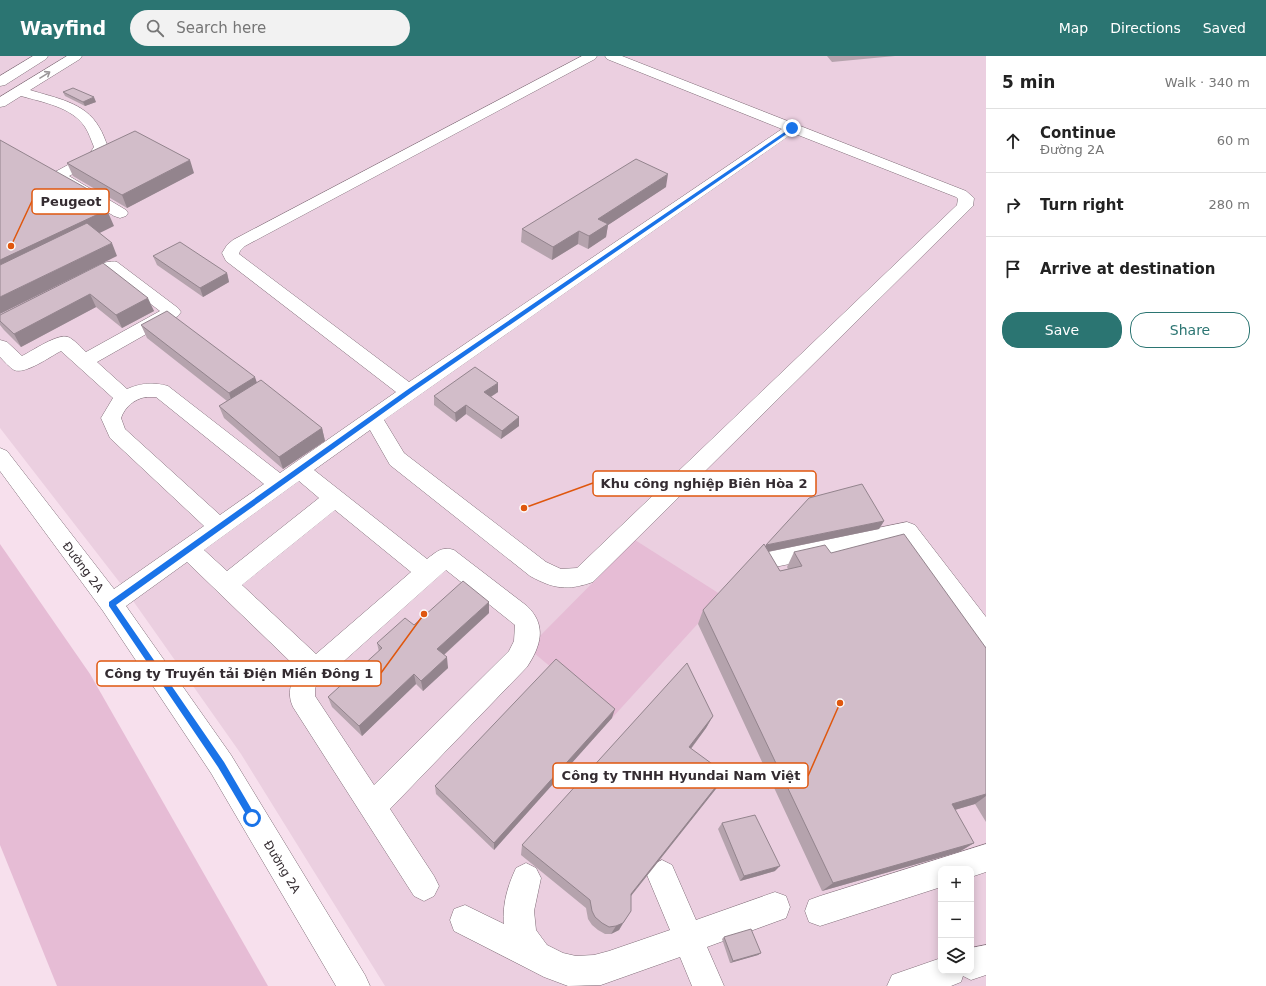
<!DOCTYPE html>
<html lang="en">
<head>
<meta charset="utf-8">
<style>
	body { margin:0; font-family:"DejaVu Sans",sans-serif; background:#f2f2f2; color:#222 }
	.controls { position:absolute; right:12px; bottom:12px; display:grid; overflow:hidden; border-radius:8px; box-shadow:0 2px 10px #0003 }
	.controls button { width:36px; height:36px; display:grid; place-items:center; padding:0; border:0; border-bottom:1px solid #e0e0e0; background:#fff; color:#222; font:20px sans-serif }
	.stop { position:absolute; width:12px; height:12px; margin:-9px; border:3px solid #1a73e8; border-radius:50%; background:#fff }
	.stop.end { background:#1a73e8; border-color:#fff; box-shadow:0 1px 4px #0008 }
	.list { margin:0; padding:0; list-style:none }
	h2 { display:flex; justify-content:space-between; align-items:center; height:52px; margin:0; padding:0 16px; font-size:17px }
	h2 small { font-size:13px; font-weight:400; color:#767676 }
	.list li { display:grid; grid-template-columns:26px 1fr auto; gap:12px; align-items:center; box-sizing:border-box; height:64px; padding:0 16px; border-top:1px solid #e0e0e0 }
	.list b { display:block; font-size:15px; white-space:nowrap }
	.list p { margin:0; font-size:13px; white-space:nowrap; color:#767676 }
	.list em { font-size:13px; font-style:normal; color:#767676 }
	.actions { display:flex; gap:8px; padding:12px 16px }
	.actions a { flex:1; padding:9px 0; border:1px solid #2b7572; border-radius:16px; text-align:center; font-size:14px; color:#2b7572 }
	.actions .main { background:#2b7572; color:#fff }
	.icon { flex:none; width:22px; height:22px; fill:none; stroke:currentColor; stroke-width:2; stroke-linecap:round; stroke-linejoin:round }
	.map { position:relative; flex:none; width:986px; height:930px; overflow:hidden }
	header { display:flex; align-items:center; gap:24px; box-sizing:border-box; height:56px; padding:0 20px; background:#2b7572; color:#fff }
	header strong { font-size:19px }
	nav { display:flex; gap:22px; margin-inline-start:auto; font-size:14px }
	.search { width:280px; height:36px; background:#f2f2f2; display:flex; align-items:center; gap:10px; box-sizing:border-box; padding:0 14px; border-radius:22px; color:#767676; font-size:15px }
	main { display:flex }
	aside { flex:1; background:#fff }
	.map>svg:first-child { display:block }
	.built { fill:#ebcfe0; fill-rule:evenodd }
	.green { fill:#e6bcd5 }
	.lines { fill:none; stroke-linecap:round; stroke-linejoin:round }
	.minor-casing { stroke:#816e79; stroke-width:1 }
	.minor { fill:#fff; fill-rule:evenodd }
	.wall { fill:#b5a3ad }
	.shaded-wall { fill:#93848d }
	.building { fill:#d2bdc9; stroke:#93848d }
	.oneway { stroke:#9a9698 }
	.route { fill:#1a73e8 }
	.labels { text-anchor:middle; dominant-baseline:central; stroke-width:3; stroke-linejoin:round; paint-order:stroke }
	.street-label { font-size:12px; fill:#342c31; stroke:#fff }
	.leader { fill:none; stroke:#df570e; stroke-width:1.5 }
	.callout-dot { fill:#df570e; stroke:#fff; stroke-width:1.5 }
	.callout { fill:#fff; stroke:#df570e; stroke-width:1.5 }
	.callout-label { font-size:13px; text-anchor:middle; font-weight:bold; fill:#342c31 }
</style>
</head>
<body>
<header>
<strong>Wayfind</strong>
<div class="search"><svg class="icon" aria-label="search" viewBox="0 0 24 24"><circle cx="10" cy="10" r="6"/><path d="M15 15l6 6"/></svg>Search here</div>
<nav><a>Map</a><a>Directions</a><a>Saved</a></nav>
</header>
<main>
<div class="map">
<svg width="986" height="930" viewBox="0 0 986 930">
	<rect width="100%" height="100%" fill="#f7e0ed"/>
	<path class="built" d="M0 0H986V930H385L241 698 124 532 0 372ZM941 813H971V915H941Z"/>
	<g class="green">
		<polygon points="635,484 723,540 612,662 528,592"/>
		<polygon points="0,488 90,618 268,930 57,930 0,789"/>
	</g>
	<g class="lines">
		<defs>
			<g id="minor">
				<polygon points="33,0 48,0 46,3 5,29 0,30 0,20"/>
				<path d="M67 0H82L80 3 30 34C55 42 85 46 99 71 103 77 105 84 108 91L101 103 69 120 126 154 128 157 126 160 120 162 114 160 53 123 51 120 53 117 90 97 94 91C91 84 89 77 85 71 72 51 42 46 21 40L5 50 0 51V41Z"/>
				<path d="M582 0H597L595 3 245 190 240 195 239 198 409 326 782 73 607 3 605 0H622L966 135 974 142 973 150 593 526C567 535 554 533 530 520L390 409 370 374 314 414 427 503C436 496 442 490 454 494L527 550C547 569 541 590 527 611L390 753 434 820 439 830 434 840 424 845 414 840 293 651C287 638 290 626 299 614L187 506 126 550 231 699 365 919 370 930H336L211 717 103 555 0 415V392L7 395 114 533 204 470 110 382 101 362 113 342 61 295C51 300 25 319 14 314 9 311 4 305 0 301V284L7 286 22 300C32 295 58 277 68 281 75 284 80 291 86 296L160 255 110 217 87 229 81 230 75 229 72 225 75 221C87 215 103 203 117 206L178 252 181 256 178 260 97 306 127 333C141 327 153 326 168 330L280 417 396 336 226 205 222 197 227 189 233 184ZM793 77 956 141 958 143 957 149 577 512 561 513 546 506 404 397 384 364ZM146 341H156L264 428 220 459 125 373 121 362C125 351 134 343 146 341ZM299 425 319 442 227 515 204 494ZM335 454 411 516 316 598 242 529ZM446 514 515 569 514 585 509 595 374 729 315 640V632L325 622Z"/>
				<polygon points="907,466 915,469 986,561 986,591 977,588 902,485 765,513 757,511 754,504 757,497 765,495"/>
				<polygon points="986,788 986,816 971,821 971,813 941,813 941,831 820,870 809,866 805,855 809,844 820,840"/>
				<path d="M662 804 672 809 696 864 775 836 786 840 790 851 786 862 707 891 724 930H692L680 901 601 929 568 930 544 921 454 875 450 864 454 853 465 849 504 868C502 848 508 829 516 812L526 807 536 812 541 822 534 855 536 874 547 889 563 897 576 900 594 899 609 895 670 874 647 819 652 809Z"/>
				<polygon points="986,889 986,919 971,924 963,920 961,926 951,930 887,930 892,919 941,902 941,915 971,915 971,892"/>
			</g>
		</defs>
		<use href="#minor" class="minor-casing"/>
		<use href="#minor" class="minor"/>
	</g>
	<g class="wall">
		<polygon points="827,0 895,0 832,6"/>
		<polygon points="63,36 96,46 85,50 65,40"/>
		<polygon points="67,107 194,117 127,152 73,120"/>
		<polygon points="666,131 608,169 606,181 588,193 578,188 552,204 521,186 522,173"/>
		<polygon points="153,200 227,217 229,226 203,241 157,209"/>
		<polygon points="103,207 154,255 122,272 96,251 21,291 4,274 0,269 0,259"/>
		<polygon points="141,269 257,326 322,372 325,385 283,413 224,362 219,350 227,345 147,282"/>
		<polygon points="498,336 491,341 519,370 501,383 466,358 456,366 434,349 434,340"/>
		<polygon points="884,465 879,473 768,496 780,515 788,513 787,511 794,496 831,497 986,592 986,766 975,748 955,754 974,787 959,796 822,835 698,568 703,554 765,490"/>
		<polygon points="489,557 444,599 448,612 423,635 416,628 362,680 332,651 328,641 379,596 377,587 414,569"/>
		<polygon points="713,660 706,672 691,693 726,718 719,729 631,840 631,855 619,874 611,878 605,878 598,874 592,869 588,863 586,852 521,799 522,789"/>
		<polygon points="612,662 494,794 436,738 435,730"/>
		<polygon points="722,767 775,815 740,825 718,773"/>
		<polygon points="724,881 761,897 758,899 730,907 722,883"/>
	</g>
	<g class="shaded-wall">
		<polygon points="94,41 96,46 85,50 83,46"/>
		<polygon points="190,104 194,117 127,152 122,139"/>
		<polygon points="668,118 666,131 608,169 606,181 588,193 589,180 598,163"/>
		<polygon points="100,140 106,154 107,154 114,170 2,225 0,222 0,204 91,144"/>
		<polygon points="579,175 578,188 552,204 553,191"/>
		<polygon points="112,187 117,200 0,258 0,241"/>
		<polygon points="227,217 229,226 203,241 200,232"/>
		<polygon points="90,238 96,251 21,291 14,278"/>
		<polygon points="148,242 154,255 122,272 116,259"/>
		<polygon points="255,321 259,333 233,350 229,337"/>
		<polygon points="498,327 498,336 484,345 484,336"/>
		<polygon points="466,349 466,358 456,366 455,357"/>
		<polygon points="519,361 519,370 501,383 502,375"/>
		<polygon points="322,372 325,385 283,413 279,401"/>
		<polygon points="884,465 879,473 762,497 766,489"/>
		<polygon points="489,546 489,557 438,604 437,593"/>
		<polygon points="447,601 448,612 423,635 421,625"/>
		<polygon points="414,618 416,628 362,680 359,670"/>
		<polygon points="615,653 612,662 494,794 494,787"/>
		<polygon points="713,660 706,672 683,703 689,691"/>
		<polygon points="726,718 719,729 626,846 631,838"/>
		<polygon points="986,738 986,740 975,748 937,759 952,748"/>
		<polygon points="974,787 959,796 822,835 833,827"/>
		<polygon points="780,810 775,815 740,825 744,820"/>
		<polygon points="623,867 619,874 611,878 616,870"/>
		<polygon points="761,897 758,899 730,907 733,905"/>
	</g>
	<g class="building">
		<polygon points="73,32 94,41 83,46 63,36"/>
		<polygon points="135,75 190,104 122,139 67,107"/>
		<polygon points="0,84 100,140 91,144 107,154 0,204"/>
		<polygon points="636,103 668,118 598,163 608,168 589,180 579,175 553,191 522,173"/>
		<polygon points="87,167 112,187 0,241 0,209"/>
		<polygon points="180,186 227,217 200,232 153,200"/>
		<polygon points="103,207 148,242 116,259 90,238 14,278 0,265 0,259"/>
		<polygon points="167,255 255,321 229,337 141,269"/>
		<polygon points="475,311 498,327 484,336 519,361 502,375 466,349 455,357 434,340"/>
		<polygon points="261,324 322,372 279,401 219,350"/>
		<polygon points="862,428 884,465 766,489 809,442"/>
		<polygon points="904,478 986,592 986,738 952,748 974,787 833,827 703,554 764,488 780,515 802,510 794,496 825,489 831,497"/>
		<polygon points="463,525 489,546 437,593 447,601 421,625 414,618 359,670 328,641 382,592 377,587 405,562 414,569"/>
		<polygon points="556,603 615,653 494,787 435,730"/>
		<polygon points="687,607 713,660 689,691 726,718 631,838 631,855 623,867 616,870 609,871 602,867 595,861 592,855 590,844 522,789"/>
		<polygon points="755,759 780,810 744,820 722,767"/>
		<polygon points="751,873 761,897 733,905 724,881"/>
	</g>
	<defs><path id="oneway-shaft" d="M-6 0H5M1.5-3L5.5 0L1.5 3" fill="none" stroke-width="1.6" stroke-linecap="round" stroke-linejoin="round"/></defs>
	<use class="oneway" href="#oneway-shaft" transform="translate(45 19) rotate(-32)"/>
	<polygon class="route" points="792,71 794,73 411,337 116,549 224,706 255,759 257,762 255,765 252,766 250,765 218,711 109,550 109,546 407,334"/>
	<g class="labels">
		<g class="street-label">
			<text transform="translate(83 511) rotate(53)">Đường 2A</text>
			<text transform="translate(282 811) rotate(59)">Đường 2A</text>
		</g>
	</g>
	<path class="leader" d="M11 190L32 145M524 452L593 427M424 558L381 617M840 647L808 720"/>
	<g class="callout-dot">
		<circle cx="11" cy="190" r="4"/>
		<circle cx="524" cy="452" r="4"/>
		<circle cx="424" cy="558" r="4"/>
		<circle cx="840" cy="647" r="4"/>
	</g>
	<g class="callout">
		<rect x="32" y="133" width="77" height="25" rx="4"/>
		<rect x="593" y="415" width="223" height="25" rx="4"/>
		<rect x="97" y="605" width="284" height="25" rx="4"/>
		<rect x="553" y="707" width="255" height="25" rx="4"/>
	</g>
	<g class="callout-label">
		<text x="71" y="150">Peugeot</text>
		<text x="704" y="432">Khu công nghiệp Biên Hòa 2</text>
		<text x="239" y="622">Công ty Truyền tải Điện Miền Đông 1</text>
		<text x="681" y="724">Công ty TNHH Hyundai Nam Việt</text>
	</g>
</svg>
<div class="controls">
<button>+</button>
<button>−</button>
<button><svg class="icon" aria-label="layers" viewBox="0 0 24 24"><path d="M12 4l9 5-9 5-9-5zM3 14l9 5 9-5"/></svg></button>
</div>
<div class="stop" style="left:252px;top:762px"></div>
<div class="stop end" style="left:792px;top:72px"></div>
</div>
<aside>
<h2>5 min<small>Walk · 340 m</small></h2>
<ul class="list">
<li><svg class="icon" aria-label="ahead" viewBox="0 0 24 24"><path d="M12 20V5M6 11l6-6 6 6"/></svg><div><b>Continue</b><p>Đường 2A</p></div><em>60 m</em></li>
<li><svg class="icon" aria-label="right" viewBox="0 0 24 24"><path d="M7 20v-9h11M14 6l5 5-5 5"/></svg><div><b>Turn right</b></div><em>280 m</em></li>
<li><svg class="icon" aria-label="arrive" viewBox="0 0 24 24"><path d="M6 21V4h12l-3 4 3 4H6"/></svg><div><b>Arrive at destination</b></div></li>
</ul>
<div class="actions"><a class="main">Save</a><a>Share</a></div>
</aside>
</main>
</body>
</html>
